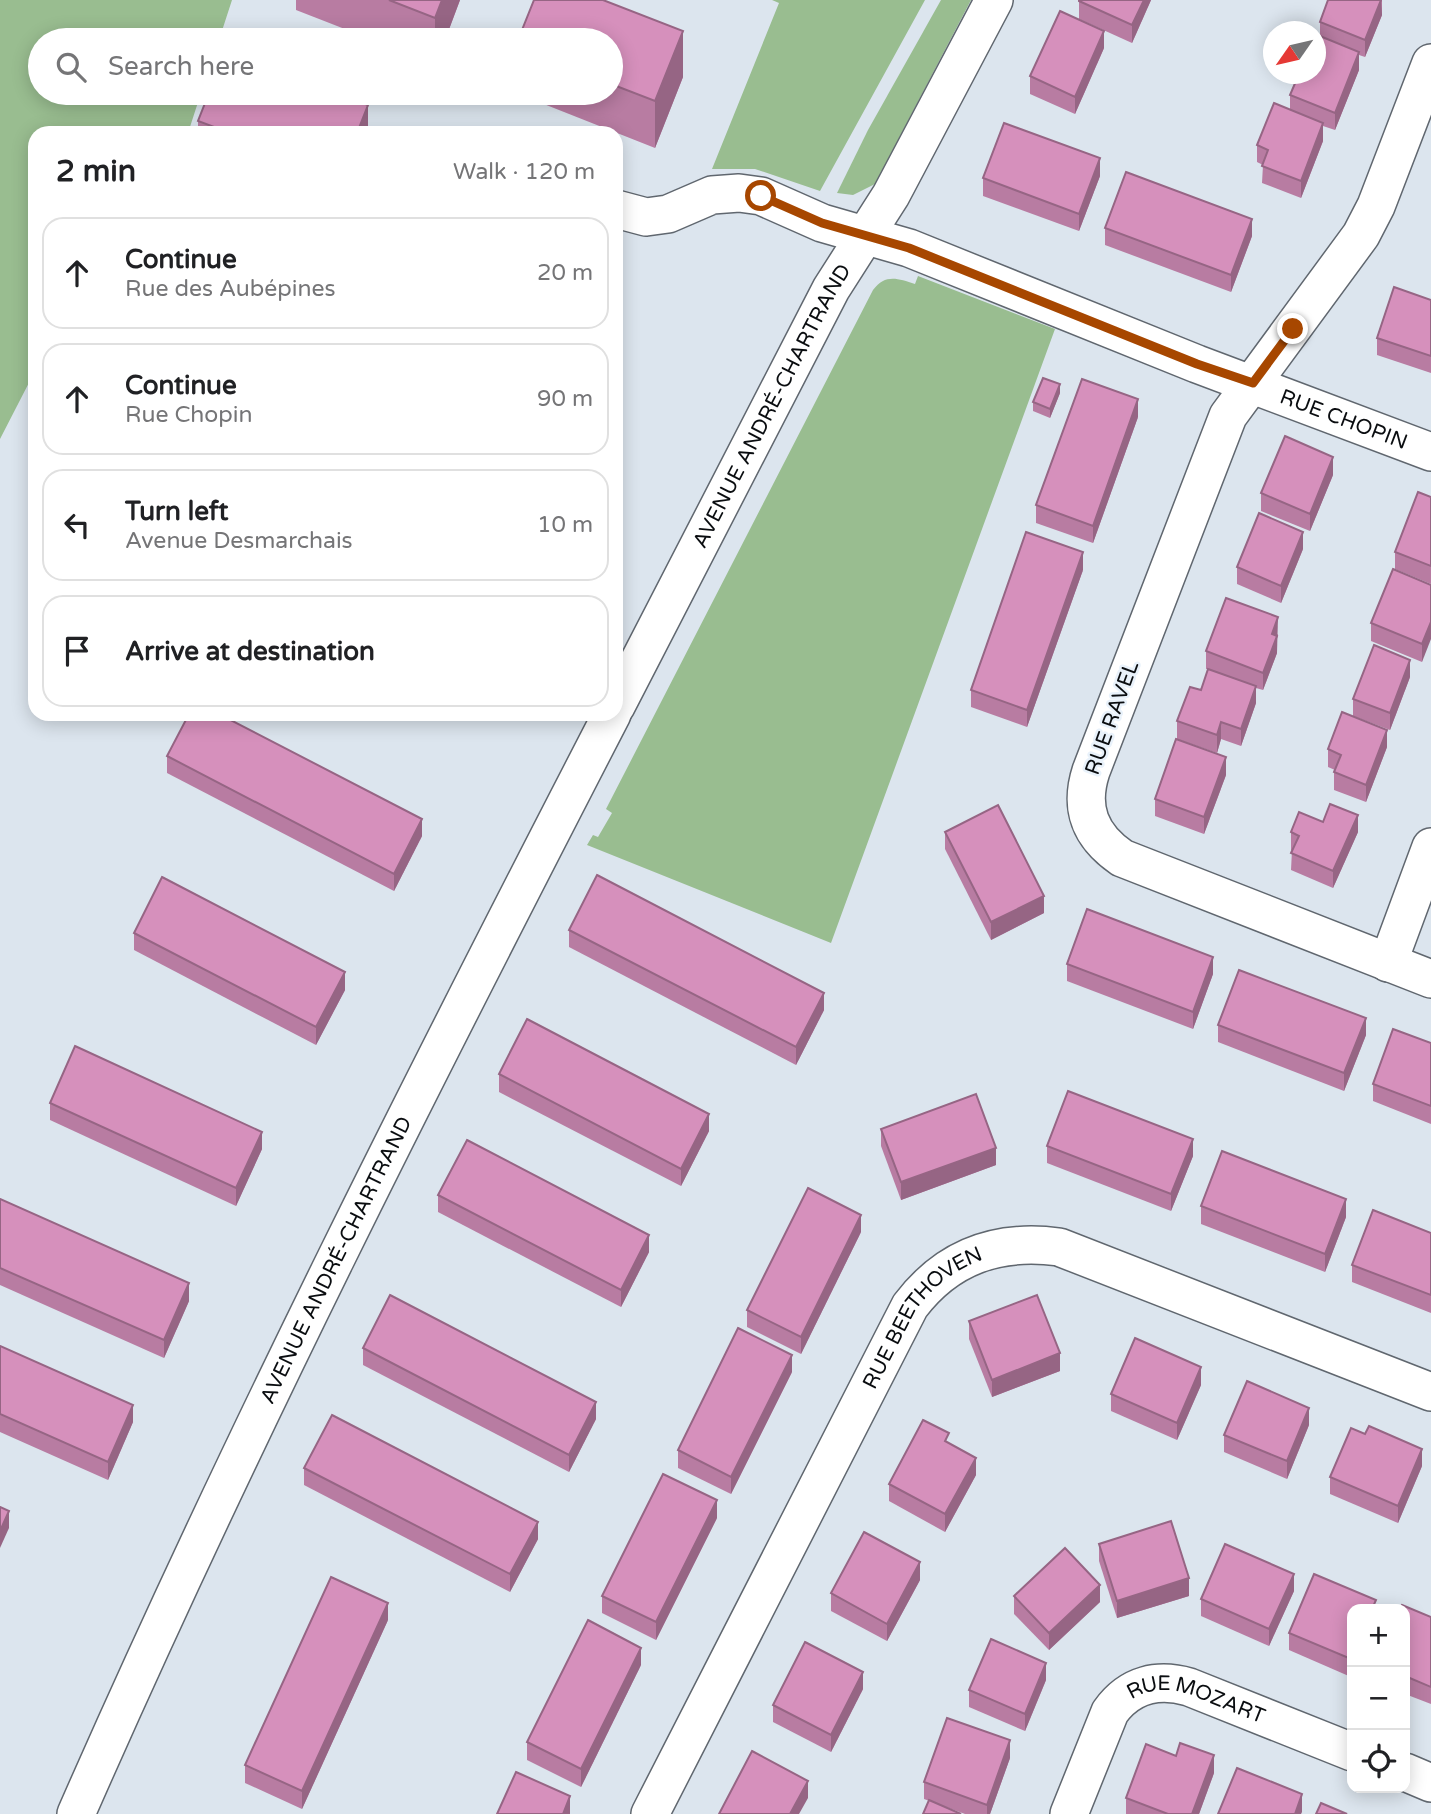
<!DOCTYPE html>
<html lang="en">
<head>
<meta charset="utf-8">
<style>
	body { margin:0; font-family:"Varela Round",sans-serif; background:#f2f2f2; color:#202124 }
	.controls { position:absolute; right:21px; bottom:21px; display:grid; overflow:hidden; border-radius:14px; box-shadow:0 4px 18px #0003 }
	.controls button { width:63px; height:63px; display:grid; place-items:center; padding:0; border:0; border-bottom:2px solid #e0e0e0; background:#fff; color:#202124; font:35px sans-serif }
	.compass { position:absolute; left:1263px; top:21px; width:63px; height:63px; border-radius:50%; background:#fff; box-shadow:0 4px 18px #0003; rotate:236deg }
	.stop { position:absolute; width:21px; height:21px; margin:-16px; border:5px solid #a74700; border-radius:50%; background:#fff }
	.stop.end { background:#a74700; border-color:#fff; box-shadow:0 2px 7px #0008 }
	.list { margin:0; padding:0; list-style:none }
	h2 { display:flex; justify-content:space-between; align-items:center; height:91px; margin:0; padding:0 28px; font-size:30px }
	h2 small { font-size:23px; font-weight:400; color:#757577 }
	.list li { display:grid; grid-template-columns:46px 1fr auto; gap:21px; align-items:center; box-sizing:border-box; height:112px; margin:0 14px 14px; padding:0 14px; border:2px solid #e0e0e0; border-radius:21px }
	.list b { display:block; font-size:26px; white-space:nowrap }
	.list p { margin:0; font-size:23px; white-space:nowrap; color:#757577 }
	.list em { font-size:23px; font-style:normal; color:#757577 }
	.icon { flex:none; width:38px; height:38px; fill:none; stroke:currentColor; stroke-width:2; stroke-linecap:round; stroke-linejoin:round }
	.map { position:relative; flex:none; width:1431px; height:1814px; overflow:hidden }
	.search { position:absolute; background:#fff; box-shadow:0 4px 18px #0003; left:28px; top:28px; width:595px; height:77px; display:flex; align-items:center; gap:18px; box-sizing:border-box; padding:0 24px; border-radius:38px; color:#757577; font-size:26px }
	.panel { position:absolute; background:#fff; box-shadow:0 4px 18px #0003; left:28px; top:126px; width:595px; height:595px; border-radius:21px }
	.map>svg:first-child { display:block }
	.green { fill:#99bd90 }
	.lines { fill:none; stroke-linecap:round; stroke-linejoin:round }
	.street-casing { stroke:#60676f; stroke-width:40 }
	.street { stroke:#fff; stroke-width:37 }
	.wall { fill:#b87ca2 }
	.shaded-wall { fill:#966584 }
	.building { fill:#d690bc; stroke:#966584; stroke-width:2 }
	.route { stroke:#a74700; stroke-width:9 }
	.labels { text-anchor:middle; dominant-baseline:central; stroke-width:5; stroke-linejoin:round; paint-order:stroke }
	.street-label { font-size:21px; fill:#0a0d10; stroke:#e9f2fb }
</style>
</head>
<body>
<div class="map">
<svg width="1431" height="1814" viewBox="0 0 1431 1814">
	<rect width="100%" height="100%" fill="#dce5ee"/>
	<g class="green">
		<polygon points="0,0 232,0 219,40 40,40 40,93 201,93 188,133 35,133 35,371 0,439"/>
		<polygon points="772,0 925,0 820,191 755,169 712,169 779,3"/>
		<polygon points="941,0 971,0 875,184 853,195 837,193 868,130"/>
		<path d="M918 276 1055 329 831 943 587 845 593 835 598 837 612 813 606 809 873 290C885 274 897 278 915 284Z"/>
	</g>
	<g class="lines">
		<defs>
			<g id="street">
				<path d="M1431 63 1376 206 1361 235 1228 416 1091 771C1079 808 1090 836 1122 858L1431 979"/>
				<path id="s1" d="M616 209 646 217 668 214 712 195 739 193 761 196 822 223 909 248 1197 364 1431 452"/>
				<path id="s2" d="M616 706 831 289 891 195 994 0"/>
				<polyline points="1388,963 1431,847"/>
				<polyline points="1405,1772 1431,1783"/>
				<path id="s3" d="M76 1814C240 1440 425 1076 612 714"/>
				<path id="s4" d="M650 1814 910 1306C948 1256 998 1239 1059 1247L1431 1392"/>
				<path id="s5" d="M1069 1814 1110 1712C1130 1684 1158 1678 1189 1687L1352 1752"/>
			</g>
		</defs>
		<use href="#street" class="street-casing"/>
		<use href="#street" class="street"/>
	</g>
	<g class="wall">
		<polygon points="296,0 460,0 445,40 373,40 296,10"/>
		<polygon points="1151,0 1132,43 1079,19 1079,1"/>
		<polygon points="1382,0 1382,15 1365,57 1359,55 1359,70 1335,130 1323,126 1323,141 1301,198 1262,183 1263,165 1257,162 1257,145 1290,110 1290,95 1320,36 1320,22"/>
		<polygon points="611,40 683,77 655,148 516,93 611,93"/>
		<polygon points="1104,48 1075,114 1030,94 1030,76"/>
		<polygon points="198,121 368,133 198,133"/>
		<polygon points="1100,176 1079,231 983,196 983,178"/>
		<polygon points="1105,228 1252,236 1231,292 1105,245"/>
		<polygon points="1431,300 1431,373 1377,355 1377,338"/>
		<polygon points="1060,393 1050,418 1033,411 1033,402"/>
		<polygon points="1138,417 1093,543 1036,523 1036,505"/>
		<polygon points="1333,475 1310,531 1261,511 1261,493"/>
		<polygon points="1431,497 1431,584 1395,569 1395,552"/>
		<polygon points="1303,549 1281,603 1237,584 1237,567"/>
		<polygon points="1083,570 1027,727 971,707 971,690"/>
		<polygon points="1431,585 1422,662 1371,641 1371,623"/>
		<polygon points="1278,634 1277,637 1277,653 1263,690 1256,688 1256,703 1241,746 1221,739 1217,753 1177,739 1177,721 1201,690 1208,669 1206,669 1206,651"/>
		<polygon points="1410,677 1390,730 1353,716 1353,699"/>
		<polygon points="1387,747 1366,802 1334,790 1334,772 1335,770 1328,767 1328,749"/>
		<polygon points="167,756 422,836 394,891 167,773"/>
		<polygon points="1226,775 1204,834 1155,816 1155,799"/>
		<polygon points="1323,822 1358,832 1333,888 1291,870 1292,850 1291,850 1291,832"/>
		<polygon points="945,832 1044,913 991,940 945,849"/>
		<polygon points="569,930 824,1010 796,1065 569,947"/>
		<polygon points="134,933 345,990 316,1045 134,950"/>
		<polygon points="1067,964 1213,974 1193,1029 1067,981"/>
		<polygon points="1218,1025 1366,1035 1344,1091 1218,1042"/>
		<polygon points="1431,1043 1431,1124 1373,1101 1373,1084"/>
		<polygon points="499,1074 709,1131 681,1186 499,1092"/>
		<polygon points="50,1103 262,1149 236,1206 50,1120"/>
		<polygon points="881,1129 996,1165 901,1200 881,1146"/>
		<polygon points="1047,1146 1193,1156 1171,1211 1047,1163"/>
		<polygon points="438,1195 649,1252 621,1307 438,1212"/>
		<polygon points="0,1199 189,1301 164,1358 0,1285"/>
		<polygon points="1201,1206 1346,1217 1325,1272 1201,1224"/>
		<polygon points="861,1232 801,1354 747,1327 747,1310"/>
		<polygon points="1431,1233 1431,1313 1352,1282 1352,1265"/>
		<polygon points="969,1321 1060,1371 992,1397 969,1339"/>
		<polygon points="0,1346 133,1422 108,1480 0,1432"/>
		<polygon points="363,1348 596,1419 569,1472 363,1365"/>
		<polygon points="792,1372 731,1494 678,1468 678,1450"/>
		<polygon points="1201,1385 1177,1440 1111,1411 1111,1394"/>
		<polygon points="1309,1425 1287,1479 1224,1452 1224,1435"/>
		<polygon points="949,1443 976,1475 945,1532 889,1501 889,1484"/>
		<polygon points="1422,1466 1398,1523 1330,1494 1330,1477"/>
		<polygon points="304,1468 538,1539 510,1592 304,1485"/>
		<polygon points="717,1518 656,1640 602,1613 602,1596"/>
		<polygon points="1099,1544 1189,1596 1117,1618 1099,1561"/>
		<polygon points="920,1580 887,1641 831,1611 831,1593"/>
		<polygon points="1294,1591 1269,1646 1201,1616 1201,1599"/>
		<polygon points="1014,1596 1100,1602 1049,1650 1014,1614"/>
		<polygon points="1376,1609 1351,1677 1289,1650 1289,1633"/>
		<polygon points="1405,1609 1431,1617 1431,1704 1405,1694"/>
		<polygon points="388,1620 302,1809 245,1783 245,1765"/>
		<polygon points="641,1665 581,1787 527,1760 527,1742"/>
		<polygon points="1046,1680 1025,1731 969,1707 969,1690"/>
		<polygon points="863,1689 831,1752 773,1722 773,1705"/>
		<polygon points="1010,1758 990,1814 965,1814 924,1799 924,1782"/>
		<polygon points="1214,1773 1199,1814 1126,1814 1126,1798"/>
	</g>
	<g class="shaded-wall">
		<polygon points="442,0 460,0 445,40 435,40 435,18"/>
		<polygon points="1144,0 1151,0 1132,43 1132,25"/>
		<polygon points="1381,0 1382,15 1365,57 1365,40"/>
		<polygon points="683,31 683,77 655,148 655,101"/>
		<polygon points="1104,31 1104,48 1075,114 1075,97"/>
		<polygon points="1359,52 1359,70 1335,130 1335,113"/>
		<polygon points="368,105 368,133 357,133"/>
		<polygon points="1323,123 1323,141 1301,198 1301,181"/>
		<polygon points="1100,158 1100,176 1079,231 1079,214"/>
		<polygon points="1252,219 1252,236 1231,292 1231,275"/>
		<polygon points="1060,384 1060,393 1050,418 1050,409"/>
		<polygon points="1138,399 1138,417 1093,543 1093,526"/>
		<polygon points="1333,457 1333,475 1310,531 1310,514"/>
		<polygon points="1303,532 1303,549 1281,603 1281,586"/>
		<polygon points="1083,552 1083,570 1027,727 1027,710"/>
		<polygon points="1278,617 1277,653 1263,690 1263,673 1272,634"/>
		<polygon points="1431,622 1431,639 1422,662 1422,644"/>
		<polygon points="1410,660 1410,677 1390,730 1390,713"/>
		<polygon points="1256,686 1256,703 1241,746 1241,729"/>
		<polygon points="1221,722 1221,739 1217,753 1217,735"/>
		<polygon points="1387,730 1387,747 1366,802 1366,785"/>
		<polygon points="1226,757 1226,775 1204,834 1204,817"/>
		<polygon points="1358,815 1358,832 1333,888 1333,871"/>
		<polygon points="422,819 422,836 394,891 394,874"/>
		<polygon points="1044,896 1044,913 991,940 991,922"/>
		<polygon points="1213,957 1213,974 1193,1029 1193,1012"/>
		<polygon points="345,972 345,990 316,1045 316,1027"/>
		<polygon points="824,993 824,1010 796,1065 796,1047"/>
		<polygon points="1366,1018 1366,1035 1344,1091 1344,1073"/>
		<polygon points="709,1114 709,1131 681,1186 681,1169"/>
		<polygon points="262,1132 262,1149 236,1206 236,1188"/>
		<polygon points="1193,1139 1193,1156 1171,1211 1171,1194"/>
		<polygon points="996,1148 996,1165 901,1200 901,1182"/>
		<polygon points="1346,1199 1346,1217 1325,1272 1325,1254"/>
		<polygon points="861,1215 861,1232 801,1354 801,1337"/>
		<polygon points="649,1235 649,1252 621,1307 621,1290"/>
		<polygon points="189,1283 189,1301 164,1358 164,1340"/>
		<polygon points="1060,1353 1060,1371 992,1397 992,1380"/>
		<polygon points="792,1355 792,1372 731,1494 731,1477"/>
		<polygon points="1201,1367 1201,1385 1177,1440 1177,1423"/>
		<polygon points="596,1402 596,1419 569,1472 569,1455"/>
		<polygon points="133,1405 133,1422 108,1480 108,1462"/>
		<polygon points="1309,1408 1309,1425 1287,1479 1287,1461"/>
		<polygon points="1422,1449 1422,1466 1398,1523 1398,1506"/>
		<polygon points="976,1458 976,1475 945,1532 945,1514"/>
		<polygon points="717,1500 717,1518 656,1640 656,1622"/>
		<polygon points="9,1511 9,1528 0,1548 0,1531"/>
		<polygon points="538,1522 538,1539 510,1592 510,1574"/>
		<polygon points="920,1562 920,1580 887,1641 887,1624"/>
		<polygon points="1294,1574 1294,1591 1269,1646 1269,1629"/>
		<polygon points="1189,1578 1189,1596 1117,1618 1117,1601"/>
		<polygon points="1100,1585 1100,1602 1049,1650 1049,1633"/>
		<polygon points="388,1603 388,1620 302,1809 302,1791"/>
		<polygon points="641,1648 641,1665 581,1787 581,1769"/>
		<polygon points="1352,1657 1352,1674 1351,1677 1351,1659"/>
		<polygon points="1046,1663 1046,1680 1025,1731 1025,1714"/>
		<polygon points="863,1672 863,1689 831,1752 831,1735"/>
		<polygon points="1010,1740 1010,1758 990,1814 987,1814 987,1805"/>
		<polygon points="1214,1755 1214,1773 1199,1814 1192,1814"/>
		<polygon points="808,1781 808,1798 799,1814 790,1814"/>
		<polygon points="1302,1794 1302,1812 1301,1814 1295,1814"/>
		<polygon points="570,1796 570,1814 563,1814"/>
	</g>
	<g class="building">
		<polygon points="389,0 442,0 435,18"/>
		<polygon points="534,0 603,0 683,31 655,101 611,84 611,40 518,40"/>
		<polygon points="1079,0 1144,0 1132,25 1079,1"/>
		<polygon points="1328,0 1381,0 1365,40 1320,22"/>
		<polygon points="1060,11 1104,31 1075,97 1030,76"/>
		<polygon points="1315,34 1359,52 1335,113 1290,95 1299,74 1315,74"/>
		<polygon points="209,93 337,93 368,105 357,133 230,133 198,121"/>
		<polygon points="1274,103 1323,123 1301,181 1262,166 1268,150 1257,145"/>
		<polygon points="1004,123 1100,158 1079,214 983,178"/>
		<polygon points="1126,172 1252,219 1231,275 1105,228"/>
		<polygon points="1394,287 1431,300 1431,356 1377,338"/>
		<polygon points="1043,378 1060,384 1050,409 1033,402"/>
		<polygon points="1082,379 1138,399 1093,526 1036,505"/>
		<polygon points="1285,436 1333,457 1310,514 1261,493"/>
		<polygon points="1418,492 1431,497 1431,566 1395,552"/>
		<polygon points="1259,513 1303,532 1281,586 1237,567"/>
		<polygon points="1026,532 1083,552 1027,710 971,690"/>
		<polygon points="1393,569 1431,585 1431,622 1422,644 1371,623"/>
		<polygon points="1226,598 1278,617 1272,634 1277,636 1263,673 1206,651"/>
		<polygon points="1374,645 1410,660 1390,713 1353,699"/>
		<polygon points="1208,669 1256,686 1241,729 1221,722 1217,735 1177,721 1190,687 1201,690"/>
		<polygon points="1342,712 1387,730 1366,785 1334,772 1341,755 1328,749"/>
		<polygon points="189,714 219,714 422,819 394,874 167,756"/>
		<polygon points="1176,739 1226,757 1204,817 1155,799"/>
		<polygon points="1330,804 1358,815 1333,871 1291,853 1299,836 1291,832 1299,812 1323,822"/>
		<polygon points="998,805 1044,896 991,922 945,832"/>
		<polygon points="597,875 824,993 796,1047 569,930"/>
		<polygon points="162,877 345,972 316,1027 134,933"/>
		<polygon points="1087,909 1213,957 1193,1012 1067,964"/>
		<polygon points="1239,970 1366,1018 1344,1073 1218,1025"/>
		<polygon points="527,1019 709,1114 681,1169 499,1074"/>
		<polygon points="1393,1029 1431,1043 1431,1106 1373,1084"/>
		<polygon points="75,1046 262,1132 236,1188 50,1103"/>
		<polygon points="1068,1091 1193,1139 1171,1194 1047,1146"/>
		<polygon points="976,1094 996,1148 901,1182 881,1129"/>
		<polygon points="467,1140 649,1235 621,1290 438,1195"/>
		<polygon points="1222,1151 1346,1199 1325,1254 1201,1206"/>
		<polygon points="808,1188 861,1215 801,1337 747,1310"/>
		<polygon points="0,1199 189,1283 164,1340 0,1268"/>
		<polygon points="1373,1210 1431,1233 1431,1295 1352,1265"/>
		<polygon points="390,1295 596,1402 569,1455 363,1348"/>
		<polygon points="1037,1295 1060,1353 992,1380 969,1321"/>
		<polygon points="738,1328 792,1355 731,1477 678,1450"/>
		<polygon points="1135,1338 1201,1367 1177,1423 1111,1394"/>
		<polygon points="0,1346 133,1405 108,1462 0,1414"/>
		<polygon points="1247,1381 1309,1408 1287,1461 1224,1435"/>
		<polygon points="332,1415 538,1522 510,1574 304,1468"/>
		<polygon points="923,1420 949,1433 945,1441 976,1458 945,1514 889,1484"/>
		<polygon points="1369,1426 1422,1449 1398,1506 1330,1477 1351,1428 1365,1434"/>
		<polygon points="663,1474 717,1500 656,1622 602,1596"/>
		<polygon points="0,1507 9,1511 0,1531"/>
		<polygon points="1171,1521 1189,1578 1117,1601 1099,1544"/>
		<polygon points="864,1532 920,1562 887,1624 831,1593"/>
		<polygon points="1225,1544 1294,1574 1269,1629 1201,1599"/>
		<polygon points="1065,1548 1100,1585 1049,1633 1014,1596"/>
		<polygon points="1314,1574 1376,1600 1372,1609 1352,1609 1352,1657 1351,1659 1289,1633"/>
		<polygon points="331,1577 388,1603 302,1791 245,1765"/>
		<polygon points="1402,1605 1431,1617 1431,1687 1405,1676 1405,1609 1400,1609"/>
		<polygon points="588,1620 641,1648 581,1769 527,1742"/>
		<polygon points="991,1639 1046,1663 1025,1714 969,1690"/>
		<polygon points="805,1642 863,1672 831,1735 773,1705"/>
		<polygon points="947,1718 1010,1740 987,1805 924,1782"/>
		<polygon points="1180,1743 1214,1755 1192,1814 1168,1814 1126,1798 1146,1744 1176,1756"/>
		<polygon points="752,1751 808,1781 790,1814 719,1814"/>
		<polygon points="1237,1768 1302,1794 1295,1814 1218,1814"/>
		<polygon points="516,1772 570,1796 563,1814 497,1814"/>
		<polygon points="929,1800 961,1814 923,1814"/>
		<polygon points="1321,1803 1347,1814 1316,1814"/>
	</g>
	<g class="lines">
		<polyline class="route" points="761,196 822,223 909,248 1197,364 1253,383 1293,329"/>
	</g>
	<g class="labels">
		<g class="street-label">
			<text stroke="none"><textPath href="#s2" startOffset="338">AVENUE ANDRÉ-CHARTRAND</textPath></text>
			<text stroke="none"><textPath href="#s1" startOffset="775">RUE CHOPIN</textPath></text>
			<text transform="translate(1112 718) rotate(-70)">RUE RAVEL</text>
			<text stroke="none"><textPath href="#s3" startOffset="612">AVENUE ANDRÉ-CHARTRAND</textPath></text>
			<text stroke="none"><textPath href="#s4" startOffset="570">RUE BEETHOVEN</textPath></text>
			<text stroke="none"><textPath href="#s5" startOffset="208">RUE MOZART</textPath></text>
		</g>
	</g>
</svg>
<div class="controls">
<button>+</button>
<button>−</button>
<button><svg class="icon" aria-label="locate" viewBox="0 0 24 24"><circle cx="12" cy="12" r="6"/><path d="M12 2v4M12 18v4M2 12h4M18 12h4"/></svg></button>
</div>
<svg class="compass" viewBox="-18 -18 36 36"><path d="M0-13l5 13h-10z" fill="#e53935"/><path d="M0 13l5-13h-10z" fill="#757577"/></svg>
<div class="stop" style="left:761px;top:196px"></div>
<div class="stop end" style="left:1293px;top:329px"></div>
<div class="search"><svg class="icon" aria-label="search" viewBox="0 0 24 24"><circle cx="10" cy="10" r="6"/><path d="M15 15l6 6"/></svg>Search here</div>
<section class="panel">
<h2>2 min<small>Walk · 120 m</small></h2>
<ul class="list">
<li><svg class="icon" aria-label="ahead" viewBox="0 0 24 24"><path d="M12 20V5M6 11l6-6 6 6"/></svg><div><b>Continue</b><p>Rue des Aubépines</p></div><em>20 m</em></li>
<li><svg class="icon" aria-label="ahead" viewBox="0 0 24 24"><path d="M12 20V5M6 11l6-6 6 6"/></svg><div><b>Continue</b><p>Rue Chopin</p></div><em>90 m</em></li>
<li><svg class="icon" aria-label="left" viewBox="0 0 24 24"><path d="M17 20v-9H6M10 6l-5 5 5 5"/></svg><div><b>Turn left</b><p>Avenue Desmarchais</p></div><em>10 m</em></li>
<li><svg class="icon" aria-label="arrive" viewBox="0 0 24 24"><path d="M6 21V4h12l-3 4 3 4H6"/></svg><div><b>Arrive at destination</b></div></li>
</ul>
</section>
</div>
</body>
</html>
